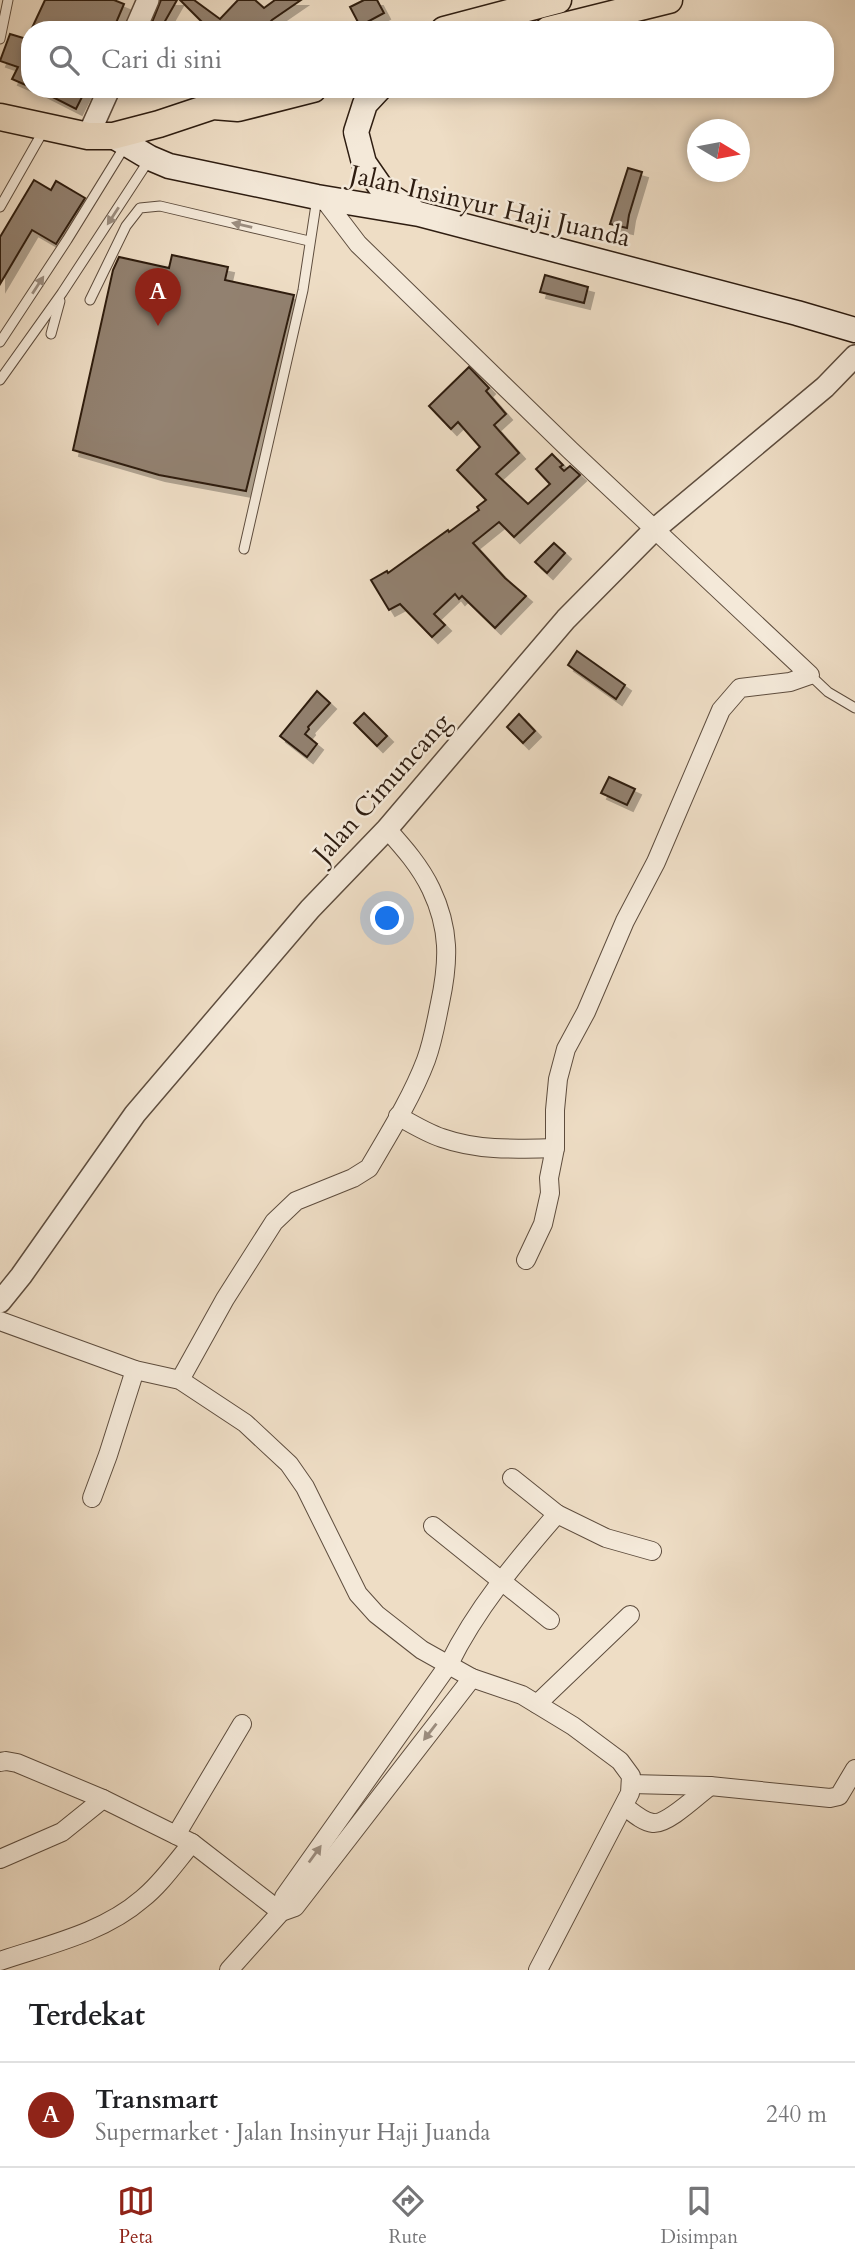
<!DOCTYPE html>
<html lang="id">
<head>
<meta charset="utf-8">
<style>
	body { margin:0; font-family:Cardo,serif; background:#f2f2f2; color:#202124 }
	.compass { position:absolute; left:687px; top:119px; width:63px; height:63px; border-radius:50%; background:#fff; box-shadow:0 4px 10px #0003; rotate:100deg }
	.you { position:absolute; left:388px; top:919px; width:24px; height:24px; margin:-18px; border:5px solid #fff; border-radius:50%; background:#1a73e8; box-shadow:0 0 0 10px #1a73e833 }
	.badge { display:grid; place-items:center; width:46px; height:46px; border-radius:50%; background:#8f2418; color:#fff; font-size:23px; font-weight:700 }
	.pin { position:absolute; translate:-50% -58px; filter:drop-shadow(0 2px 4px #0008) }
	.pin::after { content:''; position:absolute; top:37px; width:24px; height:21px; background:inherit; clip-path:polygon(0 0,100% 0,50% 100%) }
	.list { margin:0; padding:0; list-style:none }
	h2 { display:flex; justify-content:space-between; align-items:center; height:91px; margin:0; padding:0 28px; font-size:30px }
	h2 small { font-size:23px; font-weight:400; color:#757577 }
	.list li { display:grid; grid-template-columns:46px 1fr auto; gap:21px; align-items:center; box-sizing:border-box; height:105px; padding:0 28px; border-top:2px solid #e0e0e0 }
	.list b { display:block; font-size:26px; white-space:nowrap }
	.list p { margin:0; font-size:23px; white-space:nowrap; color:#757577 }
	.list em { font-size:23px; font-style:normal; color:#757577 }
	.icon { flex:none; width:38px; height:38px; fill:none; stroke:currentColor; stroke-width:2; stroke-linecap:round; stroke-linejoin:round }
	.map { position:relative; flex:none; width:855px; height:1970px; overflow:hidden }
	.search { position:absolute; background:#fff; box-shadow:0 4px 10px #0003; left:21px; right:21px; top:21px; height:77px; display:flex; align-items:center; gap:18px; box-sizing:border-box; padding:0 24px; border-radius:28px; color:#757577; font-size:26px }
	.sheet { height:196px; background:#fff }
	nav { display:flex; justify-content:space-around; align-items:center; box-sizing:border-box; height:98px; border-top:2px solid #e0e0e0; background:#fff; font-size:19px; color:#757577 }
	nav a { display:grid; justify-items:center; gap:4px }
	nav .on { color:#8f2418 }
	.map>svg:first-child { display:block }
	.building { fill:#92816f; stroke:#2e1d11; stroke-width:2; filter:url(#shadow) }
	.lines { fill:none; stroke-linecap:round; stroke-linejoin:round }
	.service-casing { stroke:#5e4d3e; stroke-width:11 }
	.minor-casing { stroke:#5e4d3e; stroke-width:20 }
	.tertiary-casing { stroke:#5e4d3e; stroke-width:24 }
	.secondary-casing { stroke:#2e1d11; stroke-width:27 }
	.primary-casing { stroke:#2e1d11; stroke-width:29 }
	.service { stroke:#f4e9d9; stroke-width:9 }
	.minor { stroke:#f4e9d9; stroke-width:18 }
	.tertiary { stroke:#f4e9d9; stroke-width:21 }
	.secondary { stroke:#f4e9d9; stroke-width:24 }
	.primary { stroke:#eeddc5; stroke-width:26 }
	.oneway { fill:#9b8d7f }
	.labels { text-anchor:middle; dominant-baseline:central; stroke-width:5; stroke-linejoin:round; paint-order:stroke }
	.street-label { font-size:26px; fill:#2e1d11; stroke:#f4e9d9 }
</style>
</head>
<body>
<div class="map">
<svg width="855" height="1970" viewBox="0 0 855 1970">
	<defs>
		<filter id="shadow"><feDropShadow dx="6" dy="6" stdDeviation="0" flood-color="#0004"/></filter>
	</defs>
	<rect width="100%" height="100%" fill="#eeddc5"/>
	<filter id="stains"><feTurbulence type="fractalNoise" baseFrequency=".00286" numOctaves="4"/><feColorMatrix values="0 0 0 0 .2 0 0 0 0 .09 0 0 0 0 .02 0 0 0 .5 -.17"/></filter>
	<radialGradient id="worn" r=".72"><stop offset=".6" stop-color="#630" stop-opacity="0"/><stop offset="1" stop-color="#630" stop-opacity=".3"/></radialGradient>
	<g class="building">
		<polygon points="45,0 114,0 124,4 113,30 31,30"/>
		<polygon points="161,0 177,0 160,30 149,30"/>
		<polygon points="180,0 194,0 220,19 238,0 255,0 264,8 275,0 301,0 272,20 263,30 210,30"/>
		<polygon points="364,0 377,0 384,13 360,26 350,7"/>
		<polygon points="10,34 30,40 30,87 12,79 18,67 0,61"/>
		<polygon points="37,89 86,89 76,109"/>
		<polygon points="628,168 642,172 629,215 627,228 610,224"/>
		<polygon points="34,180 51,190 56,181 85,198 56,244 32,230 0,284 0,237"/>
		<polygon points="172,255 228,267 225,280 294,295 246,491 159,475 73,450 113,270 119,257 169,268"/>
		<polygon points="545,275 588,287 584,303 540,292"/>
		<polygon points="469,367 489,388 486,391 506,414 494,425 519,453 496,474 528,504 550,484 536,469 552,454 563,465 560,467 564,471 570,466 580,475 514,537 499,522 473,543 505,578 526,596 495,628 462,596 459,599 455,594 434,614 445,625 432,637 400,604 389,610 371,580 387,571 388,573 448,530 449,532 479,510 477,507 486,500 457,470 480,447 458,422 451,429 429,406"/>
		<polygon points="554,543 565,553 547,573 535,562"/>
		<polygon points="577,651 625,685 616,699 568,665"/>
		<polygon points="317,691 330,703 308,727 309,729 305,734 317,744 307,757 280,736"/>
		<polygon points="364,713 387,736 377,746 354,723"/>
		<polygon points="519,714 535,731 523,743 507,727"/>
		<polygon points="609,777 635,789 627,805 601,793"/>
	</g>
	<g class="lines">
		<defs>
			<g id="service">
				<polyline points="0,39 8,0"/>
				<polyline points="0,207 45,128"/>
				<polyline points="90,300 126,226 140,208 160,206 309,241"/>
				<polyline points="51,334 60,301"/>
				<polyline points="0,342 67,240 125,146"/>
				<polyline points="0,380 62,293 149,160"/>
				<polyline points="244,549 303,290 317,198"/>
				<polyline points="810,675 828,692 855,708"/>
			</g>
			<g id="minor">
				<polyline points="323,198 358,244 570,450 810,675 790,682 740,688 721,710 656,862 625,921 586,1012 566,1049 558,1079 555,1110 555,1148 549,1178 550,1193 543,1224 526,1260"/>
				<path d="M398 1116C412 1124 427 1133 442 1138 479 1151 516 1149 555 1148"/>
				<polyline points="0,1321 135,1370 180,1380 245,1423 289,1464 305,1487 358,1594 376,1614 422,1650 472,1678 522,1695 573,1726 620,1761 631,1776 630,1793 538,1970"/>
				<path d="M180 1380 225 1299 274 1222 296 1201 353 1178 369 1168C389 1134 412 1097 426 1060 433 1041 436 1022 440 1003 449 961 450 929 431 889 420 866 404 848 387 829"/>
				<polyline points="512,1478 557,1514"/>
				<polyline points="92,1498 108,1455 135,1370"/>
				<polyline points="433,1526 550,1620"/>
				<polyline points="537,1704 630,1615"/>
				<polyline points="0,1762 6,1761 17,1763 103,1799"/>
				<polyline points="631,1784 710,1786 830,1798 839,1796 855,1769"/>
				<path d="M624 1806C632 1812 643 1822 653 1823 667 1825 698 1795 710 1786"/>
				<polyline points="176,1835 242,1724"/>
				<polyline points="192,1843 281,1912"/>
				<path d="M0 1859 62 1832 103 1799 192 1843C176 1862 161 1884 142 1899 103 1933 47 1945 0 1961"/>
				<path d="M281 1912 284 1897 449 1664C476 1609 517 1560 557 1514L606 1538 652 1551"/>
				<polyline points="229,1970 281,1912 295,1907 472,1678"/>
			</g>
			<g id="tertiary">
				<polyline points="135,30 148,0"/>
				<polyline points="88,136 109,89"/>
				<polyline points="0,1302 21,1276 135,1114 310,909 387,829 566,619 655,529 825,387 855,356"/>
			</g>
			<g id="secondary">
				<polyline points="379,89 365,104 356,132 364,163 384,192 412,210"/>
				<polyline points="113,136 150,158 169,166 317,197 419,214 797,313 855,330"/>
			</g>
			<g id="primary">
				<polyline points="444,30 558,0"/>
				<polyline points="548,30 669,0"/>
				<polyline points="0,117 88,136 113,136 159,124 213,106 238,108 313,89"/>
			</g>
		</defs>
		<use href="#service" class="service-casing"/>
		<use href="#minor" class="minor-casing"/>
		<use href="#tertiary" class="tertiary-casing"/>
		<use href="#secondary" class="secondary-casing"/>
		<use href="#primary" class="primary-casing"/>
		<use href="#service" class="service"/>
		<use href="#minor" class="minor"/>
		<use href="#tertiary" class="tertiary"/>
		<use href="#secondary" class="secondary"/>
		<use href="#primary" class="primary"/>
	</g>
	<defs><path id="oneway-solid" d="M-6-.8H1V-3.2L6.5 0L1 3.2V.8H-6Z" transform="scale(1.75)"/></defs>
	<g class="oneway">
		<use href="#oneway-solid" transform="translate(113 216) rotate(123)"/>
		<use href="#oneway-solid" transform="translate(242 225) rotate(-167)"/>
		<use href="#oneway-solid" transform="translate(38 285) rotate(-57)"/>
		<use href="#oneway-solid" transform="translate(430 1732) rotate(128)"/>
		<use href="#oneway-solid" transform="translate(315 1854) rotate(-54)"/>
	</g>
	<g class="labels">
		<g class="street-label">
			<text transform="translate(490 206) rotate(13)">Jalan Insinyur Haji Juanda</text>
			<text transform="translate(382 788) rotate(-48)">Jalan Cimuncang</text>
		</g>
	</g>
	<rect width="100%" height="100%" filter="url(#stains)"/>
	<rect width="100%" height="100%" fill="url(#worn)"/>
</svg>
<svg class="compass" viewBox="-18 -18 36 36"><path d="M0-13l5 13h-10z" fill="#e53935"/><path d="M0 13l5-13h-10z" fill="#757577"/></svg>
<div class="you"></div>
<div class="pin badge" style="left:158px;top:326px">A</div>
<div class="search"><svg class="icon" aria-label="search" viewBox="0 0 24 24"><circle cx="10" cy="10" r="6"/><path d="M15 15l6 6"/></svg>Cari di sini</div>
</div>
<section class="sheet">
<h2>Terdekat<small></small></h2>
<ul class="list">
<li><span class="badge">A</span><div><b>Transmart</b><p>Supermarket · Jalan Insinyur Haji Juanda</p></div><em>240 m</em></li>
</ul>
</section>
<nav>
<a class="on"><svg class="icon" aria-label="map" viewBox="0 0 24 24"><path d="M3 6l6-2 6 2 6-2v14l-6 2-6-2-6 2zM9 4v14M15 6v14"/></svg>Peta</a>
<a><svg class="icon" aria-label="directions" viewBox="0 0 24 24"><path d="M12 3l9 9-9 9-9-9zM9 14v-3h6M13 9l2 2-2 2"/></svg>Rute</a>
<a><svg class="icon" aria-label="saved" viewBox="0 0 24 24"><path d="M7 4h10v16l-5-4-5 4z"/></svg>Disimpan</a>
</nav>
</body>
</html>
